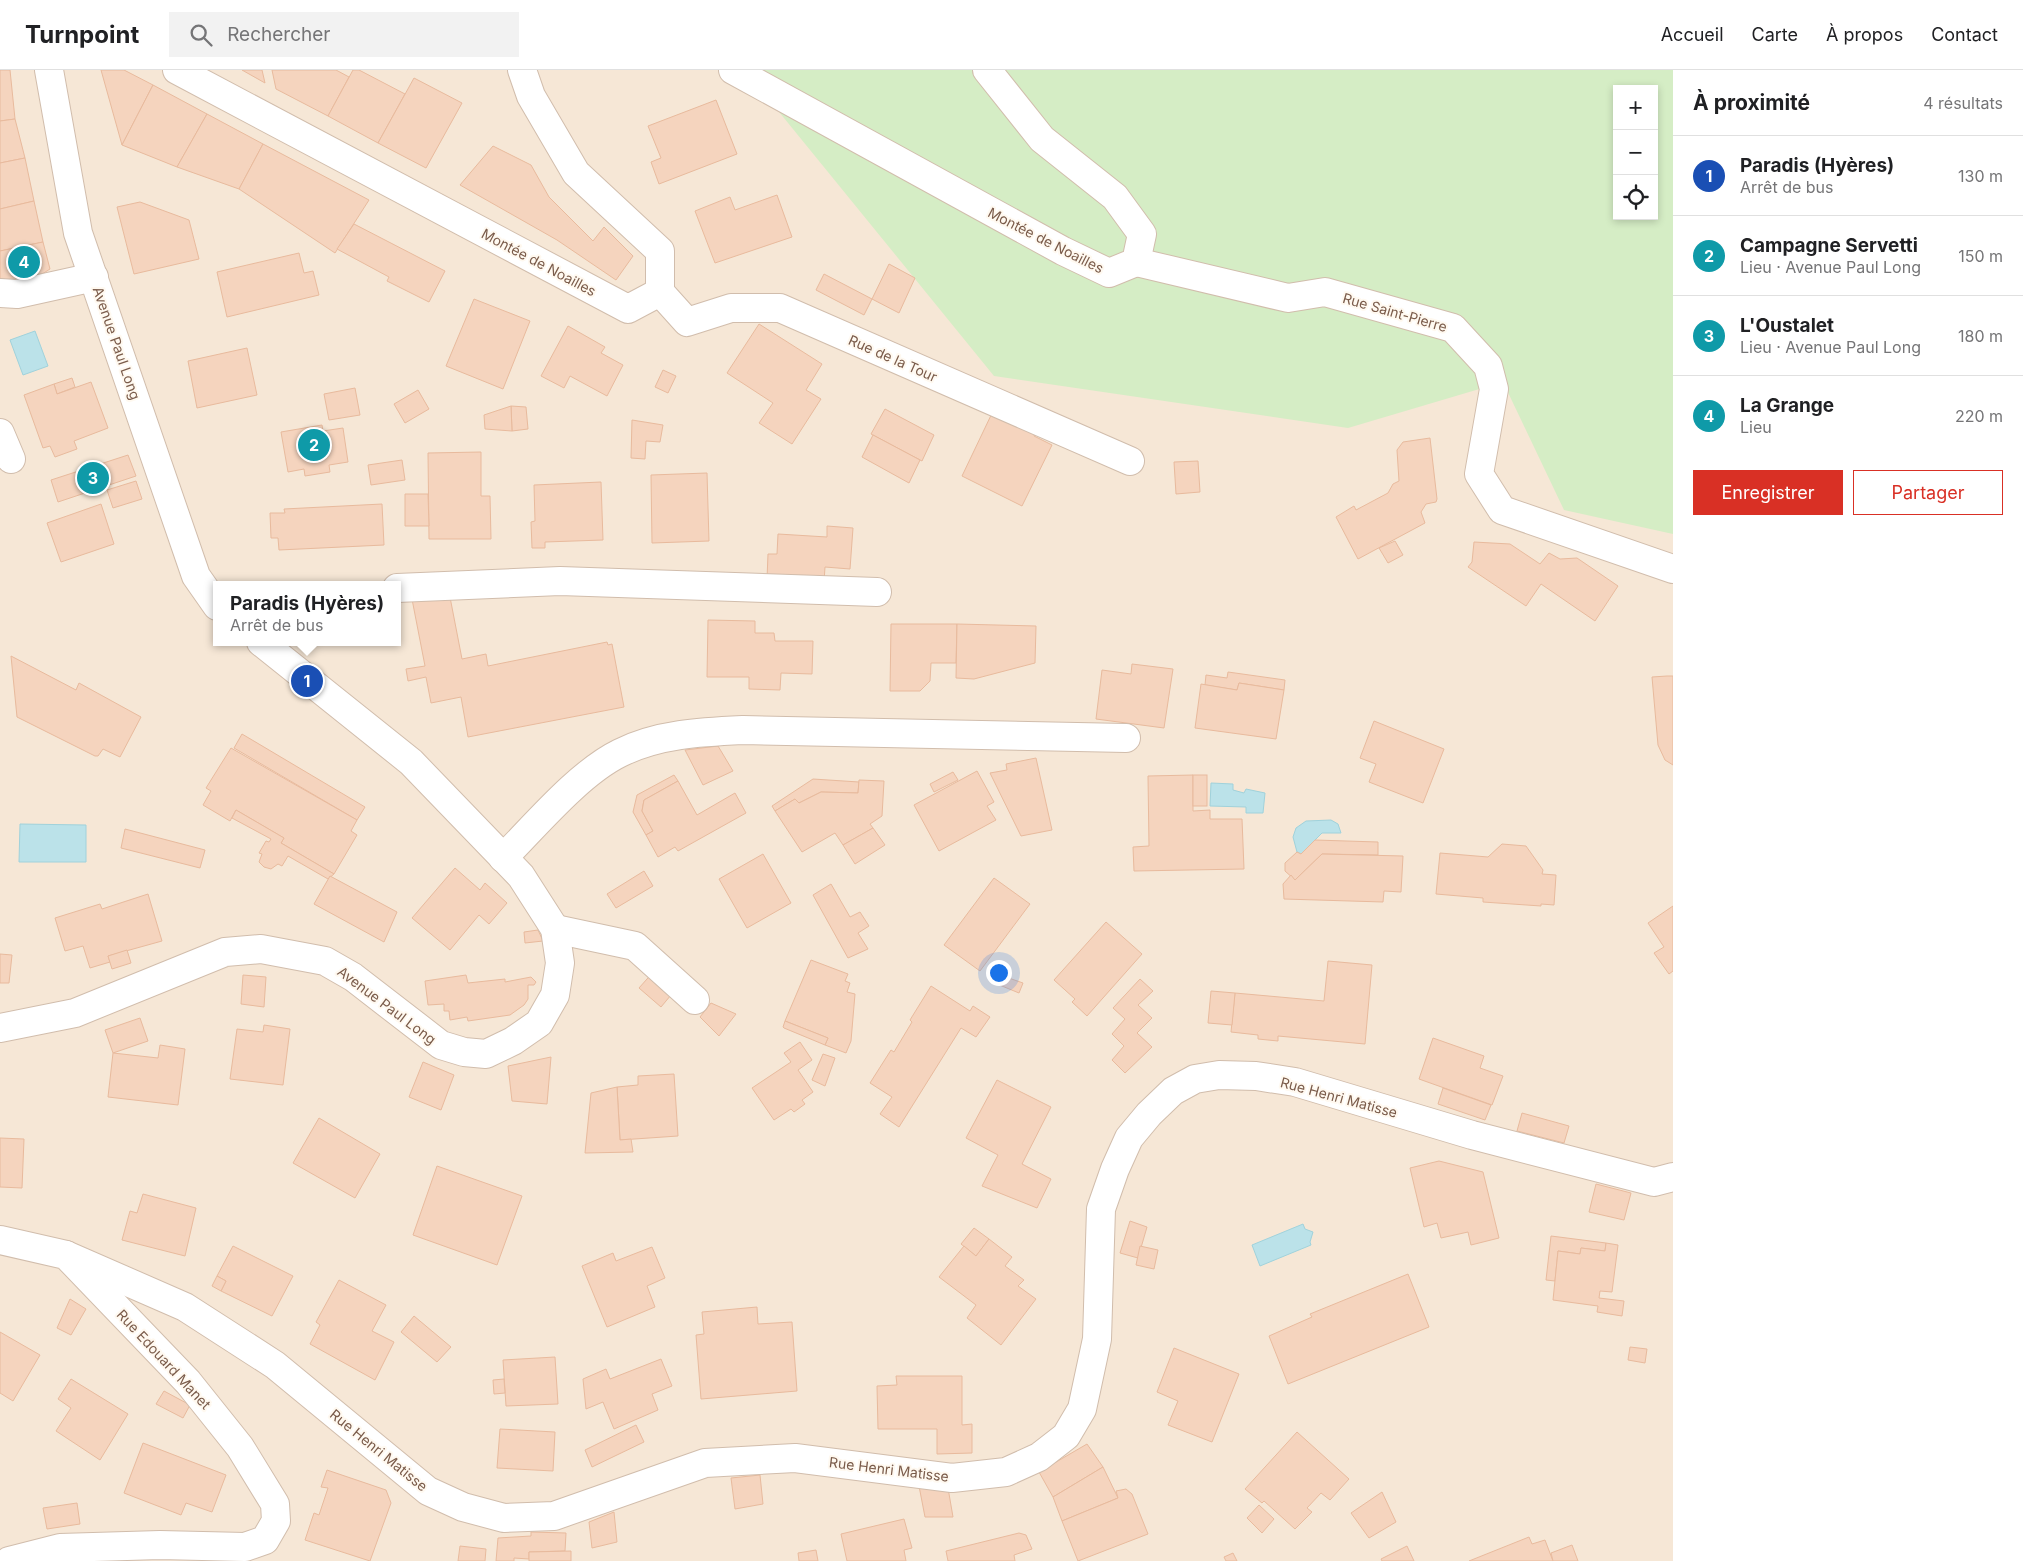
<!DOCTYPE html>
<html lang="fr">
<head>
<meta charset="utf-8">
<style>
	body { margin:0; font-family:Inter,sans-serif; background:#f2f2f2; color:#202124 }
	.controls { position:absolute; right:15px; top:15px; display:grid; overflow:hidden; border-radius:0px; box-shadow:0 2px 8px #0003 }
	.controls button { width:45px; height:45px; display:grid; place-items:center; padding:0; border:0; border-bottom:1px solid #e0e0e0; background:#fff; color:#202124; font:25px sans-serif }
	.you { position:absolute; left:998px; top:902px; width:18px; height:18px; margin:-12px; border:4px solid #fff; border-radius:50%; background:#1a73e8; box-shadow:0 0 0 8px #1a73e833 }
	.badge { display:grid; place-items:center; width:32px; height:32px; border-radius:50%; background:#d93025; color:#fff; font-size:16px; font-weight:700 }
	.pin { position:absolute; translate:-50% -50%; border:2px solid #fff; box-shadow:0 1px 5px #0006 }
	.popup { position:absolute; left:213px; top:511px; width:188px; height:65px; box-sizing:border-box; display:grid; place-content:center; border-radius:0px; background:#fff; filter:drop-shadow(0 1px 4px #0005); font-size:16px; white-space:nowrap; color:#757577 }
	.popup b { font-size:19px; color:#202124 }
	.popup::after { content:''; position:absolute; left:50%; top:100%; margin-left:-10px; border:10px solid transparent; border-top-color:#fff }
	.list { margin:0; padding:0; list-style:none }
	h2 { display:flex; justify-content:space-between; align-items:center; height:65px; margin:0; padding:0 20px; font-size:21px }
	h2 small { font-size:16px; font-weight:400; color:#757577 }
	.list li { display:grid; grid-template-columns:32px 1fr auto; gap:15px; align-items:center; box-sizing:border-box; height:80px; padding:0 20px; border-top:1px solid #e0e0e0 }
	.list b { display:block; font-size:19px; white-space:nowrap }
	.list p { margin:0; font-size:16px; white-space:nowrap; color:#757577 }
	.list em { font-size:16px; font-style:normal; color:#757577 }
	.actions { display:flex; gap:10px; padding:15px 20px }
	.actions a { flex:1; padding:11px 0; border:1px solid #d93025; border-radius:0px; text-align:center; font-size:18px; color:#d93025 }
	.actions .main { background:#d93025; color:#fff }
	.icon { flex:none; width:28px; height:28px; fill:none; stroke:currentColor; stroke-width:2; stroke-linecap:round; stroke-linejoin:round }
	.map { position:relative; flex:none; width:1673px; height:1491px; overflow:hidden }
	header { display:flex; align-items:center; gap:30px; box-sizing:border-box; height:70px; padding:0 25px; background:#fff; border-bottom:1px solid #e0e0e0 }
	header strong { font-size:24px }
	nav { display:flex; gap:28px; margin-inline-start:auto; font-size:18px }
	.search { width:350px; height:45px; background:#f2f2f2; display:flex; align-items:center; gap:12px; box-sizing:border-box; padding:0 18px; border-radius:0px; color:#757577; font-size:19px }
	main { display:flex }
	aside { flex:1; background:#fff }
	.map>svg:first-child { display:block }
	.residential { fill:#f6e7d6; fill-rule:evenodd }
	.green { fill:#d5edc5; fill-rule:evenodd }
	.water { fill:#bbe2e9; stroke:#a0d2db }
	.building { fill:#f5d4be; stroke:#e8ba9d }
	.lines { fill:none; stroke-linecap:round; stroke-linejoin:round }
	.street-casing { stroke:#d1bdac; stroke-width:30 }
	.street { stroke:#fff; stroke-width:28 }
	.labels { text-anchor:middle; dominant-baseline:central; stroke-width:4; stroke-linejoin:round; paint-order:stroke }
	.street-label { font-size:14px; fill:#7a5b4a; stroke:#fff9f0 }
</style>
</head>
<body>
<header>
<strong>Turnpoint</strong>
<div class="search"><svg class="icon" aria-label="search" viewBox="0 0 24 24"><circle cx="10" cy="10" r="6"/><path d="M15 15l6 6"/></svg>Rechercher</div>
<nav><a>Accueil</a><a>Carte</a><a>À propos</a><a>Contact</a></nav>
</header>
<main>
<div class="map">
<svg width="1673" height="1491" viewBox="0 0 1673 1491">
	<rect width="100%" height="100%" fill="#fef5e8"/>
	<path class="residential" d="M0 0H1673V1491H0ZM1617 19H1654V146H1617ZM217 515H397V572H217Z"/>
	<path class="green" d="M745 0H1673V464L1564 440 1503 312 1348 358 994 306ZM1617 19H1654V146H1617Z"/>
	<g class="water">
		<polygon points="35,261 48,296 23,305 10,270"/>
		<polygon points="1211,713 1233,714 1233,720 1244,723 1246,719 1265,723 1263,743 1246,743 1246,737 1210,736"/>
		<polygon points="1331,750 1338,754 1341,763 1322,763 1301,784 1297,782 1293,767 1296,758 1306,751"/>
		<polygon points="20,754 86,755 86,792 19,792"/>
		<polygon points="1303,1154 1305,1159 1313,1162 1310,1172 1311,1175 1260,1196 1252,1175"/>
	</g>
	<g class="building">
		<polygon points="0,0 10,0 15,49 0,51"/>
		<polygon points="101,0 124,0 153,15 122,75"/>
		<polygon points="242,0 262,0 265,13"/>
		<polygon points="272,0 336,0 349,7 328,46 276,19"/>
		<polygon points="353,0 359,0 405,24 378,73 328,46"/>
		<polygon points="414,8 462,33 426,98 378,73"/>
		<polygon points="153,15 207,44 177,97 122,75"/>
		<polygon points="716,30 737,84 659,114 651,92 661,88 648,56"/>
		<polygon points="207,44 263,74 239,119 177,97"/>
		<polygon points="15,49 25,88 0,93 0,51"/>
		<polygon points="263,74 369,130 335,183 239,119"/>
		<polygon points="493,76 531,95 549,127 593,171 604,157 633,186 616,210 557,170 460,115"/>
		<polygon points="25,88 34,131 0,139 0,93"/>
		<polygon points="777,125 792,167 715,193 695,141 730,127 735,140"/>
		<polygon points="34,131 43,172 0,181 0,139"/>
		<polygon points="140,132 189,150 199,189 134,204 117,137"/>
		<polygon points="354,154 445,201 429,232 387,211 389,207 337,179"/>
		<polygon points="43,172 50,199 31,211 0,216 0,181"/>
		<polygon points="299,183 304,203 313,201 319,225 227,247 217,202"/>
		<polygon points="889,194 915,208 899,243 872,229"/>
		<polygon points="824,204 872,229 864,245 816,220"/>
		<polygon points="474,229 530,251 503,319 446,296"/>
		<polygon points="759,254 822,294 806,320 821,329 792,374 759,353 773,333 727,303"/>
		<polygon points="568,256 605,277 601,283 623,295 607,326 570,306 564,318 541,306"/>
		<polygon points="247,278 257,325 197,338 188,291"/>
		<polygon points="663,300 676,306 668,323 655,317"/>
		<polygon points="72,308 75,317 57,324 54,314"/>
		<polygon points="91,312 108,358 74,371 77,379 55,387 50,376 43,378 24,325 54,314 57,324"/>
		<polygon points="355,318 360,345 329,350 324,324"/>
		<polygon points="418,320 429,339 405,353 394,334"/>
		<polygon points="511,336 526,337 528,359 512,361"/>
		<polygon points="511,336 512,361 485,359 484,345"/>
		<polygon points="885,339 934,365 922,391 871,364"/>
		<polygon points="994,339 1036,361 1034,366 1052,375 1022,436 962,406"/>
		<polygon points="632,350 663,355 660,372 646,371 645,389 631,388"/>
		<polygon points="322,355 323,361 343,358 348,392 329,395 330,402 305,406 304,399 288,402 281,362"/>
		<polygon points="873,365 920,390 909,413 862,387"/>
		<polygon points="1430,368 1437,429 1436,432 1426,434 1421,442 1425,453 1358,489 1336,447 1354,436 1356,440 1388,423 1393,414 1399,411 1397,380 1403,372"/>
		<polygon points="481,382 481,426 490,426 491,469 429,469 428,383"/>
		<polygon points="128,385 136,406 58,432 51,410"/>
		<polygon points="402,390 405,410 371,415 368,395"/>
		<polygon points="1198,391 1200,422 1176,424 1174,392"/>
		<polygon points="707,403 709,471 652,473 651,405"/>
		<polygon points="136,411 142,429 113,438 107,420"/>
		<polygon points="601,412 603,470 545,472 545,478 532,478 531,452 535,451 534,415"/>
		<polygon points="405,424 428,424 429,456 405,456"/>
		<polygon points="101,434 114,474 61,492 47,453"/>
		<polygon points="382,434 384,475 279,480 278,468 271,468 270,443 285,443 284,439"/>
		<polygon points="827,456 853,458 850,499 825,497 824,512 767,509 768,484 777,484 778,464 827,467"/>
		<polygon points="1395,471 1403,485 1388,493 1379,478"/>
		<polygon points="1474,472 1510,474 1540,494 1549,483 1560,489 1577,488 1618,516 1595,551 1541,514 1526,536 1468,497 1472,492"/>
		<polygon points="449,522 462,589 486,584 488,596 607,572 608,575 612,574 624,637 468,667 461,627 431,633 426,607 408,611 406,599 425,596 411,524"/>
		<polygon points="708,550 755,551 755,563 774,563 775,571 813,571 812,604 781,603 780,620 749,619 749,607 707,607"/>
		<polygon points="891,554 957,554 956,593 931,593 930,611 920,621 890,621"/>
		<polygon points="957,554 1036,556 1035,593 974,609 956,608"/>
		<polygon points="11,586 76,620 79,613 141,647 120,687 103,679 98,686 95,686 17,647"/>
		<polygon points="1132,594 1173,599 1164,658 1096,649 1102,600 1131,604"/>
		<polygon points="1228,602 1285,610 1284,620 1239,613 1237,620 1205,615 1206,605 1227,608"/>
		<polygon points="1667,606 1673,606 1673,695 1665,690 1658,675 1652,607"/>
		<polygon points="1239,613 1284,620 1276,669 1195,658 1201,614 1237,620"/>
		<polygon points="1374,651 1444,679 1423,733 1369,712 1376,694 1360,688"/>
		<polygon points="242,664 365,737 357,750 234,678"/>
		<polygon points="718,676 733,701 703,715 685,680"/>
		<polygon points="231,678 357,750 351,761 357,765 334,804 281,773 284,768 236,740 230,751 203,735 211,721 206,718"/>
		<polygon points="1036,688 1052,760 1021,766 990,703 1007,700 1006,694"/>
		<polygon points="977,701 994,732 987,736 996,750 939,781 914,735"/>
		<polygon points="953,702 958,710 934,722 930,714"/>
		<polygon points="674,705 678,711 644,730 642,741 653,761 646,765 633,742 637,725"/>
		<polygon points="1193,705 1193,741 1210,740 1210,749 1242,749 1244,799 1134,801 1133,777 1149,776 1148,706"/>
		<rect x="1193" y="705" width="14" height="31"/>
		<polygon points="813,709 859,712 858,723 821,722 799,733 795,729 775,741 772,736"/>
		<polygon points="859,710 884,711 882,746 870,754 873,758 843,775 835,763 802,782 775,741 795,729 799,733 821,722 858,723"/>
		<polygon points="678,711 697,745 735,723 746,743 678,781 675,777 658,787 646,765 653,761 642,741 644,730"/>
		<polygon points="236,740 284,768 281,773 334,804 328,809 288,786 282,796 278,794 271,799 264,797 259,792 262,784 259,783 266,771 269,772 271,769 232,748"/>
		<polygon points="873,758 885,775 855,794 843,775"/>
		<polygon points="125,759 205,780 200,798 121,778"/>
		<polygon points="1315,770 1378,772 1378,785 1322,784 1295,810 1285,801 1285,793 1297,782 1301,784"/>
		<polygon points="1502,774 1526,776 1543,800 1542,804 1556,805 1554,835 1541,834 1541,836 1483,832 1483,828 1436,824 1440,783 1488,787"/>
		<polygon points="763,784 791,833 747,858 719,809"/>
		<polygon points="1322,784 1403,786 1401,822 1384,821 1383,832 1284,829 1283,814 1291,805 1295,810"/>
		<polygon points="455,798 480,820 485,813 507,833 489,854 479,845 450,880 412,848"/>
		<polygon points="644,801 653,816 616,838 607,824"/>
		<polygon points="330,806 397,842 384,872 314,834"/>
		<polygon points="994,808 1030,834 980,901 944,875"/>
		<polygon points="831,814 850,847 860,842 869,856 858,863 868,879 848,888 813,825"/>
		<polygon points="148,824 162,871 108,886 110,892 90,898 83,876 65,881 55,848 100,834 102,839"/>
		<polygon points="1673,836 1673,901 1669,904 1654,883 1664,877 1648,853"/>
		<polygon points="1106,852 1142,884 1087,946 1072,932 1075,929 1054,910"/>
		<polygon points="538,860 543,871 525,873 524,862"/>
		<polygon points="127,880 131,893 112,899 108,886"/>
		<polygon points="0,884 12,885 9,913 0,913"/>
		<polygon points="811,890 848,904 845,911 850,913 847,922 855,924 851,971 846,983 825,975 828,968 785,951"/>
		<polygon points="1328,891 1372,895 1365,974 1278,966 1278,971 1258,969 1258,965 1231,962 1235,923 1324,931"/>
		<polygon points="655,900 676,919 661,937 639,918"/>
		<polygon points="243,905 266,907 264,937 241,934"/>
		<polygon points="466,905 468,913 505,909 505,912 531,907 536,912 534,915 528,915 528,929 524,935 510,945 468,951 467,947 450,950 449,941 444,941 444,934 428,935 425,911"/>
		<polygon points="1003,906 1023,913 1019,923 997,914"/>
		<polygon points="1140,909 1153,921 1138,935 1152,948 1137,963 1152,977 1125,1003 1112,990 1124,976 1112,964 1125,949 1113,938"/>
		<polygon points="931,916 970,941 973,936 990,947 976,967 961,958 899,1057 880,1044 892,1027 870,1013 891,980 894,982 912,952 910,950"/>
		<polygon points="1211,921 1235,923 1232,955 1208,953"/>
		<polygon points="711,933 736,944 719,966 700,947"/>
		<polygon points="140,948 148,971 113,983 105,960"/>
		<polygon points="785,951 828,968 825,975 784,958 783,957"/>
		<polygon points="264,955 290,959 283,1015 230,1009 237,959 263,962"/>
		<polygon points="1433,968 1484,986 1480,998 1503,1006 1492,1035 1419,1009"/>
		<polygon points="800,972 812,990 798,1000 813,1022 802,1030 805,1034 794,1042 791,1039 774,1050 752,1018 791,992 784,983"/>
		<polygon points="160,975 185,979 178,1035 108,1027 113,983 158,988"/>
		<polygon points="823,984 835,988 825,1016 812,1010"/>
		<polygon points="551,987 547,1034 512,1031 508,996"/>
		<polygon points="423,992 454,1005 441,1040 409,1027"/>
		<polygon points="674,1004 678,1066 620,1070 617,1017 638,1015 638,1006"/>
		<polygon points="997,1010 1051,1037 1022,1094 1051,1109 1037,1138 982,1116 998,1085 966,1068"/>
		<polygon points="617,1017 620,1070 631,1069 633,1082 585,1083 591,1023"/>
		<polygon points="1443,1018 1491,1035 1485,1050 1438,1034"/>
		<polygon points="1522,1043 1569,1056 1564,1073 1517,1061"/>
		<polygon points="319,1048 380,1084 355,1128 293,1093"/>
		<polygon points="0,1068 24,1069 22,1118 0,1117"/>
		<polygon points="1439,1091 1483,1102 1499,1168 1471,1175 1468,1162 1441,1168 1437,1153 1424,1157 1410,1098"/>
		<polygon points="437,1096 522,1126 497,1195 413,1165"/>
		<polygon points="1596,1114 1631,1123 1624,1150 1589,1142"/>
		<polygon points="143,1124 196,1138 185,1186 122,1170 130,1141 137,1143"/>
		<polygon points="1130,1151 1147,1157 1138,1188 1120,1183"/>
		<polygon points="974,1158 989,1169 976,1186 961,1174"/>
		<polygon points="1551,1166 1606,1173 1605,1181 1581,1178 1580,1184 1558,1181 1555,1211 1546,1210"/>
		<polygon points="989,1169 1012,1187 1005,1196 1024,1210 1018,1216 1036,1229 1001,1275 967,1248 976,1235 939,1207 964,1176 976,1186"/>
		<polygon points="1606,1173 1618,1175 1612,1222 1600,1221 1599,1228 1624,1231 1622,1246 1597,1242 1598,1236 1553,1230 1558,1181 1580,1184 1581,1178 1605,1181"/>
		<polygon points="233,1176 293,1206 272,1246 221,1221 226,1211 217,1206"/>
		<polygon points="1140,1176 1158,1180 1154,1199 1136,1195"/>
		<polygon points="652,1177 665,1208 647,1216 655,1237 607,1257 582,1196 613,1183 616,1191"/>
		<polygon points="1408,1204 1429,1257 1288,1314 1269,1266 1312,1247 1310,1244"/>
		<polygon points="217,1206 226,1211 221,1221 212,1216"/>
		<polygon points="339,1210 386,1235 372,1261 394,1272 375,1310 310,1274 320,1255 316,1252"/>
		<polygon points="70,1229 86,1239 71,1265 57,1258"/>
		<polygon points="757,1237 758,1254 792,1252 797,1321 701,1329 696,1265 704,1264 702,1242"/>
		<polygon points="414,1246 451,1277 437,1292 401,1262"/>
		<polygon points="0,1262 40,1285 13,1331 0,1323"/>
		<polygon points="1630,1277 1647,1279 1645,1293 1628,1290"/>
		<polygon points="1174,1278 1239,1304 1212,1372 1168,1355 1178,1331 1157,1322"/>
		<polygon points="555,1287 558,1334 506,1336 503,1290"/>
		<polygon points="661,1289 672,1316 652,1324 658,1340 614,1359 603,1332 586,1339 583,1309 606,1299 610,1309"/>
		<polygon points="896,1306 962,1306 962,1355 972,1354 972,1383 937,1384 937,1359 878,1359 877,1316 897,1315"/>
		<polygon points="71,1309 128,1344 100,1390 56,1361 71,1338 58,1329"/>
		<polygon points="504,1309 505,1323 494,1324 493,1310"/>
		<polygon points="164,1321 190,1335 183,1348 156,1334"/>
		<polygon points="636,1355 644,1372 592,1397 585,1380"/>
		<polygon points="500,1359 555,1362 553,1401 497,1398"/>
		<polygon points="1297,1362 1349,1409 1330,1430 1321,1423 1307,1438 1312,1442 1295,1459 1264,1431 1262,1433 1245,1419"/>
		<polygon points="143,1373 226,1405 212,1442 186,1433 181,1445 124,1423"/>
		<polygon points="1087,1374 1103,1397 1053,1427 1039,1402"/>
		<polygon points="1103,1397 1118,1428 1062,1451 1053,1427"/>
		<polygon points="327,1400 386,1420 391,1433 370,1491 305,1470 314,1443 319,1445 328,1418 321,1417"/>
		<polygon points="760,1405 763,1434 735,1439 731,1408"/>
		<polygon points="919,1416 948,1418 953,1447 925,1447"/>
		<polygon points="1126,1419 1132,1424 1148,1464 1078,1491 1062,1451 1118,1428 1116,1421"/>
		<polygon points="1382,1422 1396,1452 1369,1468 1351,1443"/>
		<polygon points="77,1433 80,1454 47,1459 43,1438"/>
		<polygon points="1259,1435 1274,1449 1262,1463 1247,1448"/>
		<polygon points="614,1442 617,1472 592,1478 589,1452"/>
		<polygon points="904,1449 912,1478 904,1480 906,1491 847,1491 841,1464"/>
		<polygon points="531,1462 566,1463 565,1481 529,1482 529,1489 514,1488 514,1491 496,1491 498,1468 531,1466"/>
		<polygon points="1019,1463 1026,1465 1032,1479 1014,1485 1015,1491 948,1491 946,1481"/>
		<polygon points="1529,1467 1532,1474 1545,1470 1553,1491 1469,1491"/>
		<polygon points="1572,1475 1578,1491 1553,1491 1551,1483"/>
		<polygon points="460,1476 486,1479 485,1491 458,1491"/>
		<polygon points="1407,1476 1414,1491 1382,1491 1381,1489"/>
		<polygon points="816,1480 818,1491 799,1491 798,1483"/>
		<polygon points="571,1481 571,1491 529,1491 529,1482"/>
		<polygon points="1233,1483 1237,1491 1226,1491 1224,1487"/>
	</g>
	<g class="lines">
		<defs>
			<g id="street">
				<polyline points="49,0 78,163 196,506 217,536"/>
				<polyline points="177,0 628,239 660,222 660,181 576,103 531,26 522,0"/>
				<polyline points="733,0 1063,181 1109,203 1136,192 1142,164 1115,127 1042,69 987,0"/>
				<polyline points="1136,192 1288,228 1325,222 1453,258 1488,296 1494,319 1479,404 1502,440 1673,499"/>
				<polyline points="660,222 687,252 731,238 780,238 1130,391"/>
				<polyline points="0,223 17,224 94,207"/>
				<polyline points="0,363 11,389"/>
				<polyline points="397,518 560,511 877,522"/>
				<path d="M503 788C535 756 579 703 620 683 658 664 701 662 743 660L1126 668"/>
				<polyline points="555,859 635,876 695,930"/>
				<polyline points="0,958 75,943 225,882 261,879 325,891 353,907 441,975 464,982 486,984 513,971 539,953 555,925 560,893 555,859 521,806 411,692 261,572"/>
				<polyline points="0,1170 66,1185 188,1312 240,1377 275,1434 276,1451 265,1470 245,1477 160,1475 60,1478 9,1491"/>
				<polyline points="66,1185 185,1237 275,1295 428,1421 463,1437 504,1448 554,1446 705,1393 795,1388 952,1408 1006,1402 1039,1387 1066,1366 1082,1339 1097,1269 1101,1139 1115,1099 1129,1068 1149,1044 1173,1021 1195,1009 1219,1005 1256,1006 1295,1012 1472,1065 1654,1112 1673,1107"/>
			</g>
		</defs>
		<use href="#street" class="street-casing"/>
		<use href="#street" class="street"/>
	</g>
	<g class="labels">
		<g class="street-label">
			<text transform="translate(1046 170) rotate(27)">Montée de Noailles</text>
			<text transform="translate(539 192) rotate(28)">Montée de Noailles</text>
			<text transform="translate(1395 242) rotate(16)">Rue Saint-Pierre</text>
			<text transform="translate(117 273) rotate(71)">Avenue Paul Long</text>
			<text transform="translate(893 288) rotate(24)">Rue de la Tour</text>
			<text transform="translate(387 935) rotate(37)">Avenue Paul Long</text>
			<text transform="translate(1339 1027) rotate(15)">Rue Henri Matisse</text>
			<text transform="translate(164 1289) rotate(47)">Rue Edouard Manet</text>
			<text transform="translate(379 1380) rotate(39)">Rue Henri Matisse</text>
			<text transform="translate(889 1399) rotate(7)">Rue Henri Matisse</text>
		</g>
	</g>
</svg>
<div class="controls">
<button>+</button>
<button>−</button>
<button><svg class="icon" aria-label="locate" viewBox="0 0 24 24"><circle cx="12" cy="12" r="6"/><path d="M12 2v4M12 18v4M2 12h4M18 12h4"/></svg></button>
</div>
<div class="you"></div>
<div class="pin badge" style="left:307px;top:611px;background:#1a4fb4">1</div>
<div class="popup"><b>Paradis (Hyères)</b>Arrêt de bus</div>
<div class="pin badge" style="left:314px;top:375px;background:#0f9aa8">2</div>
<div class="pin badge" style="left:93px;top:408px;background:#0f9aa8">3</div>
<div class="pin badge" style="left:24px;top:192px;background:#0f9aa8">4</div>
</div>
<aside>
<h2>À proximité<small>4 résultats</small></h2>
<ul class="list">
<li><span class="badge" style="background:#1a4fb4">1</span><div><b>Paradis (Hyères)</b><p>Arrêt de bus</p></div><em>130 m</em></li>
<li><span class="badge" style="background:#0f9aa8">2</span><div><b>Campagne Servetti</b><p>Lieu · Avenue Paul Long</p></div><em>150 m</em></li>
<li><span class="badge" style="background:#0f9aa8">3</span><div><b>L'Oustalet</b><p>Lieu · Avenue Paul Long</p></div><em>180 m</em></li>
<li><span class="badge" style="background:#0f9aa8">4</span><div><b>La Grange</b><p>Lieu</p></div><em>220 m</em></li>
</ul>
<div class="actions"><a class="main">Enregistrer</a><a>Partager</a></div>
</aside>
</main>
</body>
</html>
